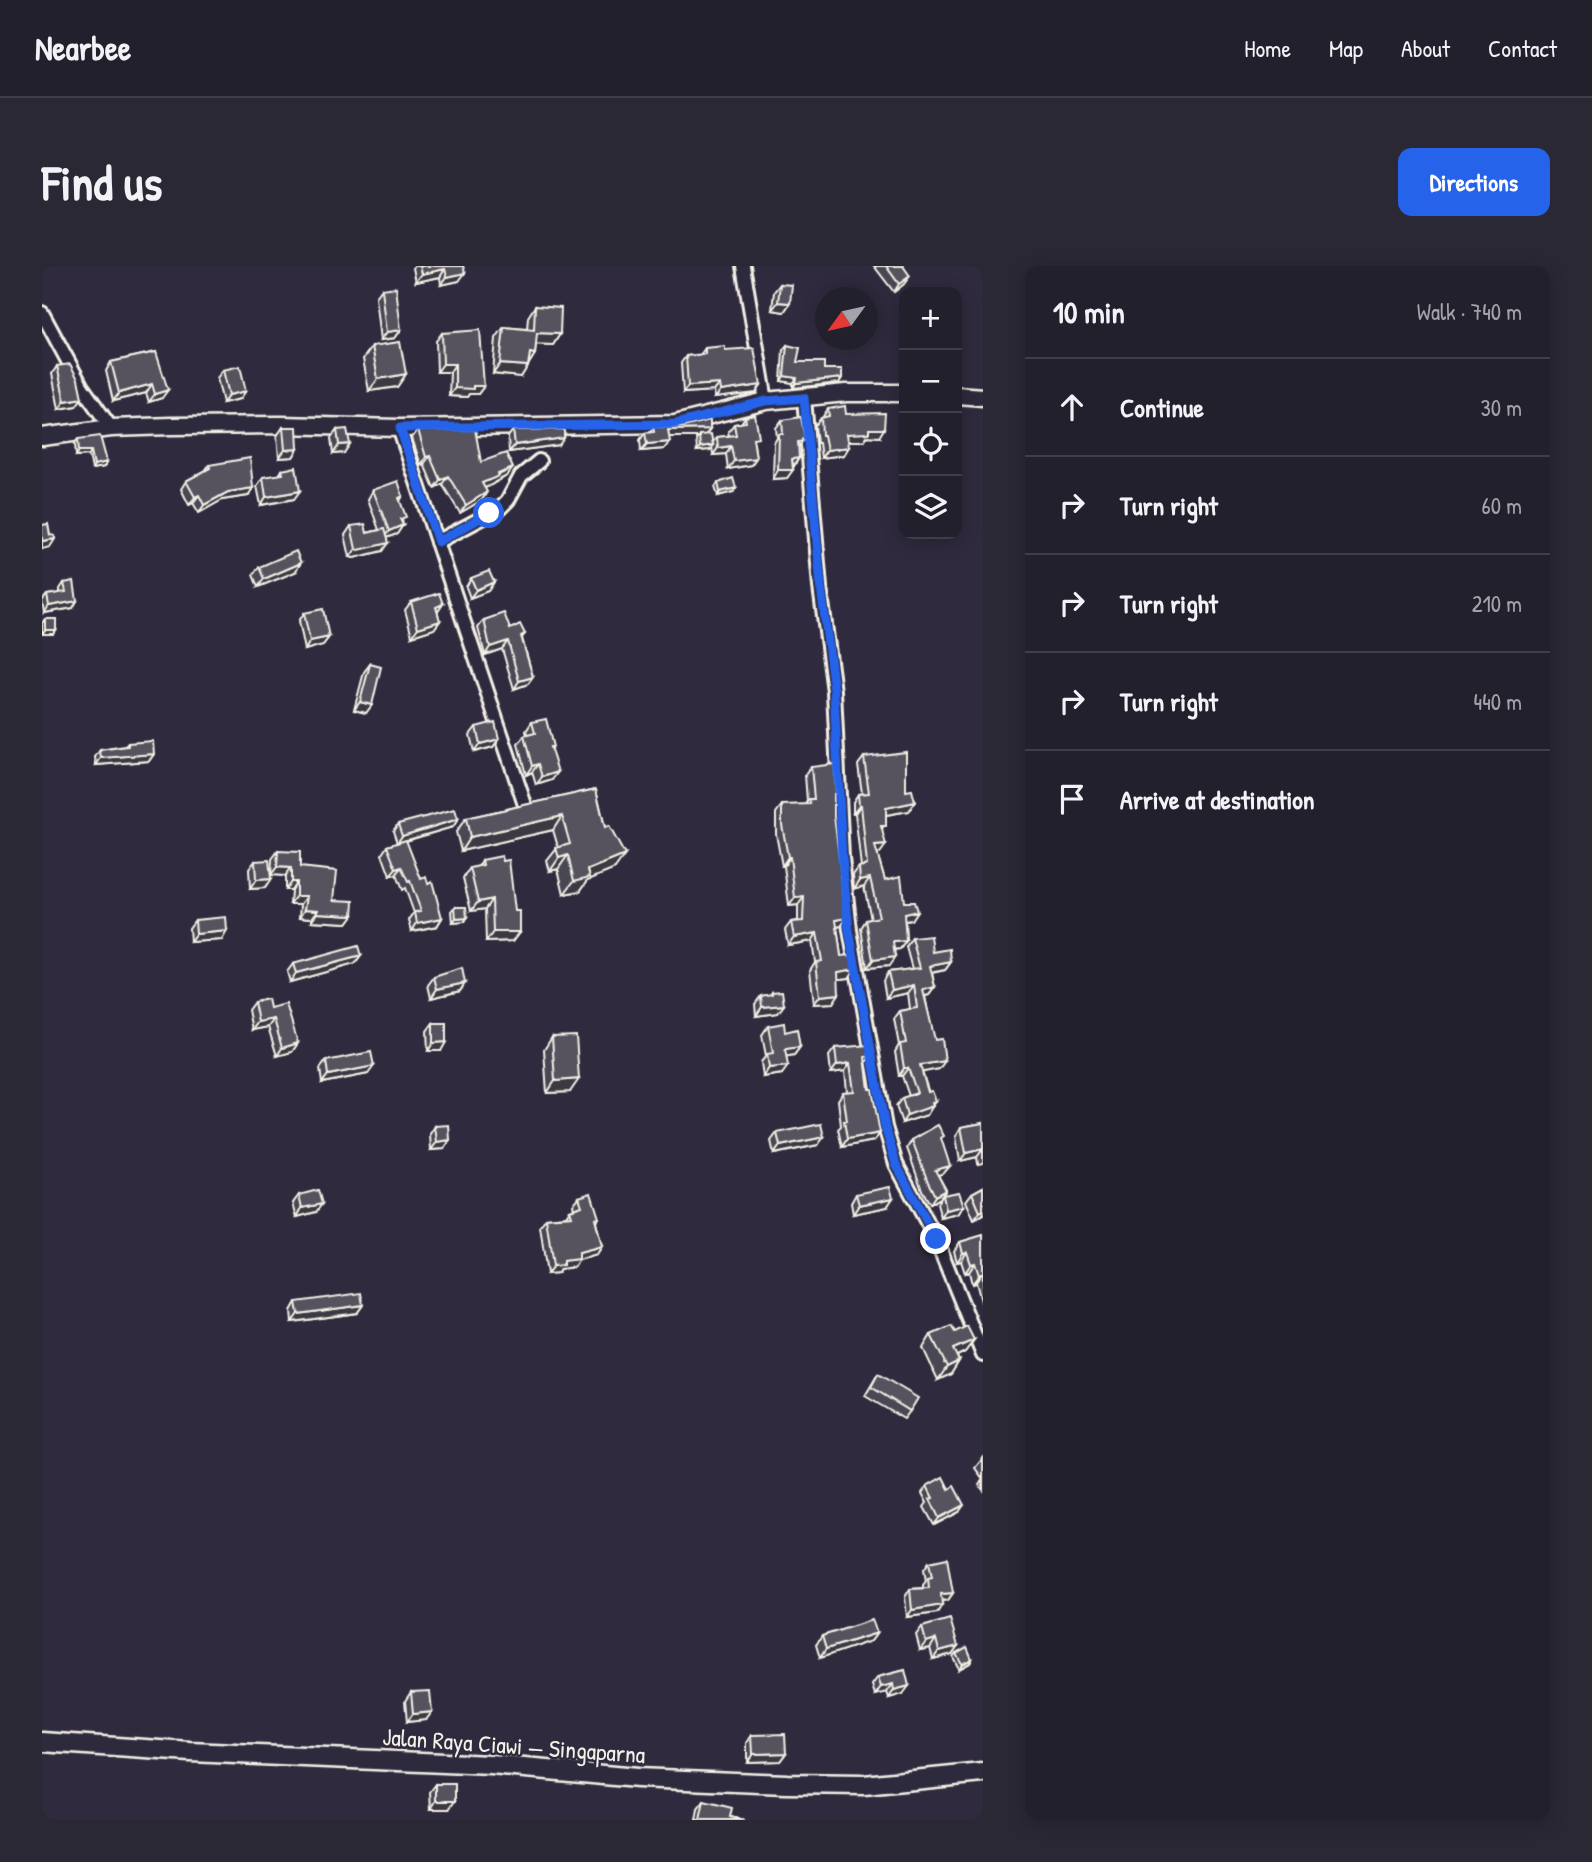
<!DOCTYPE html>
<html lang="en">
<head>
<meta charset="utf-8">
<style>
	body { margin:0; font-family:"Patrick Hand",sans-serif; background:#2b2836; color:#f1f3f6 }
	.controls { position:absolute; right:21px; top:21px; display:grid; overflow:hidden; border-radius:14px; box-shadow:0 4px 18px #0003 }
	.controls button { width:63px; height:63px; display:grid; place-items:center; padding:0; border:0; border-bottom:2px solid #403e4a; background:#23202e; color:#f1f3f6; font:35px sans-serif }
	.compass { position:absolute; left:773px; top:21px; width:63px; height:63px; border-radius:50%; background:#23202e; box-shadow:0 4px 18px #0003; rotate:237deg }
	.stop { position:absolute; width:21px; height:21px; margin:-16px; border:5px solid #2563eb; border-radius:50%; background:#fff }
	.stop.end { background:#2563eb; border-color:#fff; box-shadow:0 2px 7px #0008 }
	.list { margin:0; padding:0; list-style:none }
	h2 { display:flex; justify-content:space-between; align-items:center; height:91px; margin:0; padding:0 28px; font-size:30px }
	h2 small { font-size:23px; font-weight:400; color:#a3a3aa }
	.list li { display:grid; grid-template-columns:46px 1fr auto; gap:21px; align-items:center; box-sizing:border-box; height:98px; padding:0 28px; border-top:2px solid #403e4a }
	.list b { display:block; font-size:26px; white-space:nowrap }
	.list em { font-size:23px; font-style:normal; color:#a3a3aa }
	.icon { flex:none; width:38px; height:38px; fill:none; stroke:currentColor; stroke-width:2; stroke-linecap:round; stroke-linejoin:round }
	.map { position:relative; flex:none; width:941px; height:1554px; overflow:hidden; border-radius:14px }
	header { display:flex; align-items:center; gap:42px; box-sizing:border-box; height:98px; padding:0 35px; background:#23202e; border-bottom:2px solid #403e4a }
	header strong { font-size:33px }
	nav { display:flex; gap:38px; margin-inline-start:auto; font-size:24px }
	.intro { display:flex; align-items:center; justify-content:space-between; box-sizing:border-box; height:168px; padding:0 42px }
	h1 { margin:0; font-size:49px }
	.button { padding:18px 32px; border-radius:14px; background:#2563eb; color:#fff; font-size:24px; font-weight:700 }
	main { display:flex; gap:42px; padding:0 42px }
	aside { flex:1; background:#23202e; border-radius:14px; box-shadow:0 4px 18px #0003 }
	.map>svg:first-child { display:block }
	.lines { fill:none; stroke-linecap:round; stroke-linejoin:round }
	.minor-casing { stroke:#f4f1e8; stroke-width:18 }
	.tertiary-casing { stroke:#f4f1e8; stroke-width:21 }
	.secondary-casing { stroke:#f4f1e8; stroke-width:23 }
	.minor { stroke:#2f2a3d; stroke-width:12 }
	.tertiary { stroke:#2f2a3d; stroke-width:16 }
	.secondary { stroke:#2f2a3d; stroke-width:18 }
	.wall { fill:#4a4752; stroke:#f4f1e8; stroke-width:2 }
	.shaded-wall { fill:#3c3942; stroke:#f4f1e8; stroke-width:2 }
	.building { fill:#56525f; stroke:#f4f1e8; stroke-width:2 }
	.route { stroke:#2563eb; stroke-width:9 }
	.labels { text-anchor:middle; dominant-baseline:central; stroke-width:5; stroke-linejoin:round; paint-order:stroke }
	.street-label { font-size:24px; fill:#f4f1e8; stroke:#2f2a3d }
</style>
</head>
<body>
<header>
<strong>Nearbee</strong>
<nav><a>Home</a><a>Map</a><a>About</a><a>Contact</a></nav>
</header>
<div class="intro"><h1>Find us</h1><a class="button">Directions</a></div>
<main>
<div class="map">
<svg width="941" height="1554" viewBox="0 0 941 1554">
	<rect width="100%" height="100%" fill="#2f2a3d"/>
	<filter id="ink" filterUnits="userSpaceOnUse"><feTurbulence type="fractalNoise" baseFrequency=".0143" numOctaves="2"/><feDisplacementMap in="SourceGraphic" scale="14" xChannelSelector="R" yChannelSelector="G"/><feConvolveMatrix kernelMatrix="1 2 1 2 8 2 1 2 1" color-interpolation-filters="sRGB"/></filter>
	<g filter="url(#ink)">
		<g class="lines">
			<defs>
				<g id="minor">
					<polyline points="701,0 724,135"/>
					<polyline points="0,47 40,121 69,162"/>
					<polyline points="762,132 778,321 792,425 800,592 808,664 843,861 854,898 894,973 941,1089"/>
					<polyline points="357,162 483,539"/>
					<polyline points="395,276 457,243 466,234 479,210 497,195"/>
				</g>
				<g id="tertiary">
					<polyline points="915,129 941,131"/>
					<polyline points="0,171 69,162 129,160 239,159 357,162 633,158 724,135 804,127 862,127"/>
				</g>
				<polyline id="secondary" points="0,1476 148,1486 449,1499 595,1512 745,1518 822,1519 941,1507"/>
			</defs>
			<use href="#minor" class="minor-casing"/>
			<use href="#tertiary" class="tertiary-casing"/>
			<use href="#secondary" class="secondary-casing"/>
			<use href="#minor" class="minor"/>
			<use href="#tertiary" class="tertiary"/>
			<use href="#secondary" class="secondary"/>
		</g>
		<g class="wall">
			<polygon points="373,0 421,0 417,15 399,19 398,11 374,16 371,2"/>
			<polygon points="832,0 861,0 862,18 852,26"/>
			<polygon points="738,18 748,37 742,46 730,44 732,26"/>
			<polygon points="340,23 359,64 353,72 339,74 334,31"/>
			<polygon points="493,40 518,68 511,79 494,78 493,88 479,111 451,108 454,72 462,61 485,63 486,51"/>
			<polygon points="400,67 442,120 436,128 427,128 425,131 407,130 408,106 395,106 394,75"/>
			<polygon points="745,79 755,96 782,103 797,117 751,122 751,117 739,115 741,84"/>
			<polygon points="330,80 364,108 355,121 327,125 321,93"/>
			<polygon points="663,82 683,84 714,127 673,132 672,125 641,127 639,97 644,90 658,89"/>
			<polygon points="114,86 120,132 107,136 104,127 71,135 64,105 69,96"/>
			<polygon points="15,100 34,140 17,143 10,108"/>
			<polygon points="181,104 198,133 181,137 175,112"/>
			<polygon points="786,143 804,148 837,171 825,170 822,175 806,175 802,189 779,192 777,177 775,177 773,160 779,152 780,152"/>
			<polygon points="703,151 712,178 714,192 709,199 686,203 684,188 671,189 670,180 668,184 655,185 654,173 656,171 627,171 622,183 599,185 598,174 603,167 608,166 611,161 665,168 670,177 675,171 687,170 686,166 692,158 699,157"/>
			<polygon points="740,154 763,172 756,181 757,192 745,212 731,213 732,177 735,172 734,162"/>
			<polygon points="241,161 256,183 251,191 237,192 235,170"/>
			<polygon points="295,164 302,187 291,188 289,172"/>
			<polygon points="376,164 439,196 465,210 443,222 440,234 418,247 400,218 392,222 382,198 379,199 370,172"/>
			<polygon points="471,164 517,179 467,186 466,171"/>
			<polygon points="36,173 65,196 62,201 50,203 47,189 34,190 33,177"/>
			<polygon points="167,199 211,222 206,230 180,234 157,247 151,237 147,239 139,223 144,215 163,205"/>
			<polygon points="240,204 252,233 219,239 215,220 221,211 237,209"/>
			<polygon points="676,217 691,226 676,230 673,221"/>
			<polygon points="331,224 361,230 358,235 361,259 355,268 344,272 340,285 312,292 308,291 303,269 309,260 325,267 337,264 326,233"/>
			<polygon points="217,301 253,306 216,321 211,309"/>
			<polygon points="429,312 452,316 446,325 428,332 424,321"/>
			<polygon points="22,317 31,342 2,347 0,335 5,329 18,327 18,323"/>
			<polygon points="369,336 401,338 395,346 398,355 392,363 370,370 363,344"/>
			<polygon points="262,347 287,371 281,379 263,384 257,355"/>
			<polygon points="3,353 14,364 11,368 0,368 0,357"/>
			<polygon points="442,354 483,368 480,372 491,411 486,418 472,423 460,383 443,389 436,362"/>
			<polygon points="328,398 324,447 312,444 322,406"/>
			<polygon points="490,456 511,481 509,484 510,514 494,519 490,506 484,509 476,478 482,470 485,469 484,465"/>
			<polygon points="434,461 457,473 451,481 432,486 428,469"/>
			<polygon points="86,477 112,488 107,495 54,499 53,491 58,484 83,480"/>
			<polygon points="822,491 864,525 867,545 844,549 840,565 838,587 835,587 843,614 862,636 869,654 863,655 864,675 858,683 852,684 853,691 847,700 825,702 819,662 824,654 829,653 822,620 812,623 811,609 817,601 819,601 813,547 811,547 811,536 816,528 820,527 816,499"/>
			<polygon points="769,501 792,531 792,550 799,660 795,661 799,690 807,712 796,713 791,737 772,738 768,704 773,696 770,675 746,679 743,664 749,656 756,655 756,639 747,640 742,600 740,600 734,568 734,547 740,539 763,539 765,535 763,509"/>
			<polygon points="554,523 573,603 546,614 538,625 522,628 516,603 508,605 505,595 516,581 511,564 419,585 414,566 424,552"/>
			<polygon points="416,553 411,561 364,575 379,613 400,652 395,660 370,665 367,654 372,647 363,622 360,624 354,609 348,610 340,588 345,580 355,577 351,565 356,558"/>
			<polygon points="236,585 258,601 292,634 311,649 305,657 270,655 270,652 258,651 259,638 248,638 249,624 243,624 243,610 229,609 230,593"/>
			<polygon points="440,594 471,675 444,676 443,643 429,645 421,612 428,602 436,601"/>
			<polygon points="213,595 229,613 223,622 208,623 207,603"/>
			<polygon points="413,641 422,656 411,657 410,645"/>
			<polygon points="153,654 180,674 148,676 147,662"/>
			<polygon points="870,672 891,686 909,696 903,704 890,707 893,721 887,729 883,730 897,803 880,806 891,839 885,849 860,857 854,840 860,832 867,830 860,810 857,810 853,786 857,779 852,753 858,745 868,743 866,727 844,732 841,715 846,706 870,703 864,681"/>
			<polygon points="319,690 313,698 248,716 245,706 251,698"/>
			<polygon points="392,711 423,717 418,725 389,732 386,719"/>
			<polygon points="730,726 736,747 714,750 713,738 719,730 728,729"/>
			<polygon points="212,736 228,742 256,777 250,786 235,790 226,761 210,764 206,744"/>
			<polygon points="391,757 399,785 386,785 385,765"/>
			<polygon points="726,760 743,766 758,781 752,789 744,790 740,808 721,811 719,796 724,790 720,769"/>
			<polygon points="510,771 528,826 505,827 502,784"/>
			<polygon points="793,782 829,790 823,798 832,875 800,881 796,863 799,860 796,834 801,826 805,826 803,805 789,807 787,790"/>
			<polygon points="284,795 326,808 280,817 278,803"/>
			<polygon points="941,857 941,897 936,898 935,891 918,895 914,870 919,861"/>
			<polygon points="393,860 402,883 389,884 388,868"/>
			<polygon points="735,867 776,879 732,888 729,875"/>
			<polygon points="870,874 899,875 902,907 896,909 904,924 898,932 888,938 880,924 865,882"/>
			<polygon points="941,921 941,949 932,954 924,935 930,927"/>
			<polygon points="814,928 845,941 811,948 809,937"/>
			<polygon points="257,929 274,946 255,951 251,937"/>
			<polygon points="901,929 922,940 916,948 899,952 895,938"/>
			<polygon points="537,931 557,952 554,956 560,981 555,989 537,994 532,1001 518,1003 516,1007 505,1008 498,960 504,952 524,950 528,944 532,943 531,939"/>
			<polygon points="941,969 941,1039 940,1039 934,1016 930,1018 927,1006 923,1007 919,995 915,996 912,985 918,976"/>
			<polygon points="254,1036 321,1039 315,1047 250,1056 249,1045"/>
			<polygon points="913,1066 932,1074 923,1086 915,1090 917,1095 909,1108 896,1114 881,1082 889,1069"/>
			<polygon points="836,1108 868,1145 862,1153 823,1130"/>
			<polygon points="941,1192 941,1224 937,1219 941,1213 933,1202"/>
			<polygon points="885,1220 917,1246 892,1259 882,1241 885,1237 880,1227"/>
			<polygon points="887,1296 911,1327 906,1334 900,1335 895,1347 865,1351 863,1331 868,1323 881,1322 881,1319 884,1315 882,1303"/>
			<polygon points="880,1361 910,1388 891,1393 888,1382 878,1384 874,1369"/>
			<polygon points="835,1367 829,1375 778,1392 774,1379 780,1370"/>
			<polygon points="914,1387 930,1393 928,1397 917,1403 911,1391"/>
			<polygon points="863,1404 861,1428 847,1432 845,1426 833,1429 830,1419 836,1411"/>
			<polygon points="369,1426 384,1454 365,1456 363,1435"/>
			<polygon points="710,1469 744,1487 738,1495 705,1496 705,1477"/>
			<polygon points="394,1518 407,1543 389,1543 388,1526"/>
			<polygon points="662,1535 688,1551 702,1554 654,1554 656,1543"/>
		</g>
		<g class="shaded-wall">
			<polygon points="403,3 398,11 374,16 380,8"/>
			<polygon points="423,7 417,15 399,19 405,11"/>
			<polygon points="868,10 862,18 852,26 857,18"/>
			<polygon points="736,36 748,37 742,46 730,44"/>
			<polygon points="359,64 353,72 339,74 345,66"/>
			<polygon points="495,67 518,68 511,79 488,78"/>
			<polygon points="488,87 493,88 486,99"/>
			<polygon points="401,98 413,98 408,106 395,106"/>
			<polygon points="458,98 486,100 479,111 451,108"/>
			<polygon points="364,108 355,121 327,125 336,113"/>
			<polygon points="742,110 755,112 751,117 739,115"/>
			<polygon points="800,112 797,117 751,122 754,117"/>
			<polygon points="110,118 104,127 71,135 77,127"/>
			<polygon points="678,118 672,125 641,127 646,120"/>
			<polygon points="719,119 714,127 673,132 679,125"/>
			<polygon points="431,120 442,120 436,128 427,128 425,131 407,130 413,122"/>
			<polygon points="126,124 120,132 107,136 113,128"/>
			<polygon points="204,125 198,133 181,137 187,129"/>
			<polygon points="40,132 34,140 17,143 23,135"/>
			<polygon points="668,163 663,170 657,169 656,171 621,171 626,164"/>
			<polygon points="827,163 842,163 837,171 825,170 822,175 800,175 805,168"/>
			<polygon points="522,172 517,179 467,186 473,179"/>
			<polygon points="628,176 622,183 599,185 605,178"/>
			<polygon points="308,178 302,187 291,188 297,179"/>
			<polygon points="671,179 668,184 655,185 658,181"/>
			<polygon points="689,180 684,188 671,189 676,182"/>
			<polygon points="807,181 802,189 779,192 785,184"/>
			<polygon points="256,183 251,191 237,192 243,184"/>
			<polygon points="37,185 49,185 47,189 34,190"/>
			<polygon points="388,190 382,198 379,199 384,191"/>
			<polygon points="714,192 709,199 686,203 692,195"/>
			<polygon points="757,192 751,200 750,193"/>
			<polygon points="65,196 62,201 50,203 52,199"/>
			<polygon points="471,202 465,210 453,216 451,218 435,226 440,217"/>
			<polygon points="736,204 751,204 745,212 731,213"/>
			<polygon points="406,210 400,218 392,222 398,214"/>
			<polygon points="211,222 206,230 180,234 157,247 162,239 186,226"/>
			<polygon points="694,222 691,226 676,230 678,226"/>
			<polygon points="258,225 252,233 219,239 224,231"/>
			<polygon points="445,226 440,234 418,247 424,239"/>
			<polygon points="157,229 151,237 147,239 153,231"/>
			<polygon points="361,259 355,268 341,273 347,265"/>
			<polygon points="13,273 8,281 0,283 0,275"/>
			<polygon points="346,277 340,285 312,292 308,291 314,283"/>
			<polygon points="259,297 253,306 216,321 222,313"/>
			<polygon points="452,316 446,325 428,332 434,324"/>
			<polygon points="35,335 31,342 2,347 7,340"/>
			<polygon points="401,338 395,347 394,341"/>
			<polygon points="398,355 392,363 370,370 376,362"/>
			<polygon points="3,364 14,364 11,368 0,368"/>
			<polygon points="287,371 281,379 263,384 268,375"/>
			<polygon points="466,375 460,383 443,389 448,381"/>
			<polygon points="491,411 486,418 472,423 477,415"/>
			<polygon points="318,436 330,439 324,447 312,444"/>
			<polygon points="457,473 451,481 432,486 438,478"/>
			<polygon points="112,488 107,495 54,499 59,492"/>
			<polygon points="496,498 490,506 484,509 490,500"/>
			<polygon points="516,506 510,514 494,519 500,511"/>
			<polygon points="873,536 867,545 838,550 844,542"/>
			<polygon points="817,539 819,539 813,547 811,547"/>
			<polygon points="520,550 511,564 419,585 428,571"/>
			<polygon points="416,553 411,561 355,577 360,570"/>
			<polygon points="844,579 838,587 827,588 833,580"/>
			<polygon points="526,589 516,603 508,605 517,592"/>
			<polygon points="583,589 573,603 546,614 538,625 522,628 532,615 546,604"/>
			<polygon points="746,591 748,591 742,600 740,600"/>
			<polygon points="235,601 249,602 243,610 229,609"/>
			<polygon points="359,601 354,609 348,610 354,603"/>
			<polygon points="828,612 822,620 812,623 818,614"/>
			<polygon points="229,613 223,622 208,623 214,614"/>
			<polygon points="249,616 254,616 249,624 243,624"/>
			<polygon points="254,630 265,630 259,638 248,638"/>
			<polygon points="762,631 756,639 747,640 753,632"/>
			<polygon points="450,633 443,643 429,645 436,636"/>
			<polygon points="263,643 276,644 270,652 258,651"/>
			<polygon points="875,645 869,654 856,656 862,648"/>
			<polygon points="276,647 311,649 305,657 270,655"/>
			<polygon points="400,652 395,660 370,665 375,657"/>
			<polygon points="425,652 422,656 411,657 414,653"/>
			<polygon points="805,652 799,660 789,662 794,654"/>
			<polygon points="185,665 180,674 148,676 154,668"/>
			<polygon points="451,666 478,666 471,675 444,676"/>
			<polygon points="775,667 770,675 746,679 752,671"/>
			<polygon points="864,675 858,683 845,684 851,676"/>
			<polygon points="319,690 313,698 248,716 254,707"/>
			<polygon points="853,691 847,700 825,702 831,694"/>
			<polygon points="909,696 903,704 882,708 888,700"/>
			<polygon points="813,703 807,712 790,714 796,706"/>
			<polygon points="423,717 418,725 389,732 395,723"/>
			<polygon points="872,719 866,727 844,732 850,724"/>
			<polygon points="893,721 887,729 875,732 881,724"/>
			<polygon points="797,728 791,737 772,738 778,730"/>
			<polygon points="742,739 736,747 714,750 720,741"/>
			<polygon points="232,753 226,761 210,764 216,756"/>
			<polygon points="404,776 399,785 386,785 391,777"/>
			<polygon points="256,777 250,786 235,790 240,782"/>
			<polygon points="758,781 752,789 737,792 743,783"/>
			<polygon points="903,795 897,803 872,808 878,799"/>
			<polygon points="808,797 803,805 789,807 795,799"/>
			<polygon points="332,800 326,808 280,817 286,809"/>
			<polygon points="746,800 740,808 721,811 727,802"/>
			<polygon points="862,802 866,802 860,810 857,810"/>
			<polygon points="537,813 528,826 505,827 513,815"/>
			<polygon points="894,835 885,849 860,857 865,849"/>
			<polygon points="838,867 832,875 800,881 805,873"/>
			<polygon points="782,871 776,879 732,888 738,880"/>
			<polygon points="408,874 402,883 389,884 395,876"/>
			<polygon points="941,883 935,891 918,895 924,887"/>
			<polygon points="908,900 902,907 887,912 893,904"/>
			<polygon points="904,924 898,932 888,938 893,930"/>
			<polygon points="851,932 845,941 811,948 817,939"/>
			<polygon points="280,938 274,946 255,951 260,942"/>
			<polygon points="922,940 916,948 899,952 904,944"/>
			<polygon points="941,944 941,949 932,954 938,946"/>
			<polygon points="560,981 555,989 537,994 532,1001 518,1003 516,1007 505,1008 511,1000 537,987"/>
			<polygon points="925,986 919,995 915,996 921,987"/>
			<polygon points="933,997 927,1006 923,1007 929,998"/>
			<polygon points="940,1007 934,1016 930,1018 937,1009"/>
			<polygon points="321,1039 315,1047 250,1056 256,1048"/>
			<polygon points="932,1074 923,1086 903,1096 911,1083"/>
			<polygon points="917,1095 909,1108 896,1114 905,1101"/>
			<polygon points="922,1239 917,1246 892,1259 897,1252"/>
			<polygon points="911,1327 906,1334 894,1336 899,1328"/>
			<polygon points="900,1339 895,1347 865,1351 870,1344"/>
			<polygon points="835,1367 829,1375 778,1392 784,1383"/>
			<polygon points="894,1373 888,1382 878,1384 884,1376"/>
			<polygon points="916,1380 910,1388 891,1393 897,1385"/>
			<polygon points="930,1393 928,1397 917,1403 920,1398"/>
			<polygon points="851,1418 845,1426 833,1429 839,1421"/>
			<polygon points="867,1420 861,1428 847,1432 852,1424"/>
			<polygon points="390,1446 384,1454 365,1456 371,1448"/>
			<polygon points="744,1487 738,1495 705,1496 711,1488"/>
			<polygon points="394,1535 413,1535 407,1543 389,1543"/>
		</g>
		<g class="building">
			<polygon points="378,0 421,0 423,7 405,11 403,3 380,8"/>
			<polygon points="844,0 861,0 868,10 857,18"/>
			<polygon points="738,18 750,19 748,37 736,36"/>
			<polygon points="354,21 359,64 345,66 340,23"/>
			<polygon points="493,40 519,42 518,68 495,67 493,88 488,87 486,100 458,98 462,61 492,64"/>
			<polygon points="438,64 442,120 431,120 431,123 413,122 413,98 401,98 400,67"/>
			<polygon points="358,76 364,108 336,113 330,80"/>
			<polygon points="745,79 758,82 755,96 782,96 782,103 800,103 800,112 754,117 755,112 742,110"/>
			<polygon points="683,80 683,84 712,82 719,119 679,125 678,118 646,120 644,90 663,88 663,82"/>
			<polygon points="114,86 126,124 113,128 110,118 77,127 69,96"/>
			<polygon points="28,98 36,113 40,132 23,135 15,100"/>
			<polygon points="198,100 204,125 187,129 181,104"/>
			<polygon points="803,140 804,148 843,147 842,163 827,163 827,167 805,168 807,181 785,184 782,169 780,169 779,152 787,150 786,143"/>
			<polygon points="713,149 717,171 711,172 714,192 692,195 689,180 676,182 675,171 694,169 692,158 704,156 703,151"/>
			<polygon points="759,151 763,172 760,173 761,175 756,176 757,192 750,193 751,204 736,204 737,168 741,168 740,154"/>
			<polygon points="668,154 668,163 626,164 628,176 605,178 603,167 612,166 611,161 641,161"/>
			<polygon points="241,161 255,161 256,183 243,184"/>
			<polygon points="305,163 308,178 297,179 295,164"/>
			<polygon points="433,163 439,196 464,187 471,202 456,208 457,210 440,217 445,226 424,239 406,210 398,214 388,190 384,191 376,164"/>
			<polygon points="522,163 522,172 473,179 471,164"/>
			<polygon points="669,168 671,179 658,181 657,169"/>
			<polygon points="58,170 65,196 52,199 49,185 37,185 36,173"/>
			<polygon points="208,192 211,222 186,226 162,239 157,229 153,231 144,215 168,202 167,199"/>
			<polygon points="254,201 258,225 224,231 221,211 241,208 240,204"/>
			<polygon points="691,212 694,222 678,226 676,217"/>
			<polygon points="356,215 361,230 357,232 364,251 358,253 361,259 347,265 331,224"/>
			<polygon points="6,258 8,269 13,270 13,273 0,275 0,259"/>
			<polygon points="323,258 325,267 342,263 346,277 317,284 314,283 309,260"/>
			<polygon points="254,285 259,297 222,313 217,301"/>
			<polygon points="447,305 452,316 434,324 429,312"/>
			<polygon points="32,315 35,335 7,340 5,329 24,326 22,317"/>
			<polygon points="397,327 401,338 394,341 398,355 376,362 369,336"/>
			<polygon points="281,343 287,371 268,375 262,347"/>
			<polygon points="462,347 468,363 478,358 483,368 479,370 491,411 477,415 466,375 448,381 442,354"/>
			<rect x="3" y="353" width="11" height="11"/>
			<polygon points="328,398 339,401 330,439 318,436"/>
			<polygon points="504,453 511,481 508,481 516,506 500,511 496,498 490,500 482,470 493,467 490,456"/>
			<polygon points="453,456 457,473 438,478 434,461"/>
			<polygon points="111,475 112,488 59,492 58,484 86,480 86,477"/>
			<polygon points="864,486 864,525 870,524 873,536 844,542 844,560 839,560 844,579 833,580 843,614 859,610 862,636 872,636 875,645 862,648 864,675 851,676 853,691 831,694 824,654 837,651 828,612 818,614 817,601 825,599 819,539 817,539 816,528 827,527 822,491"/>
			<polygon points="793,498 794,528 792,528 792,550 805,652 794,654 799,690 811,689 813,703 796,706 797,728 778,730 774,696 780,695 775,667 752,671 749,656 761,655 762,631 753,632 748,591 746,591 740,559 740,539 768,538 767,533 772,533 769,501"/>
			<polygon points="554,523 563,562 567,560 583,589 546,604 548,611 532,615 526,589 517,592 514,582 528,578 520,550 428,571 424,552"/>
			<polygon points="413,543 416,553 360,570 356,558"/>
			<polygon points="364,574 379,613 384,611 386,617 390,615 400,652 375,657 373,646 379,645 368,615 366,616 359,601 354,603 345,580"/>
			<polygon points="236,585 258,586 258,601 295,605 292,634 312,635 311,649 276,647 276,644 263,643 265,630 254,630 254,616 249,616 249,602 235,601"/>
			<polygon points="460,590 461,595 467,594 473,645 478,645 478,666 451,666 450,633 436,636 428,602 441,599 440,594"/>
			<polygon points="227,594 229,613 214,614 213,595"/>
			<polygon points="413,641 424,641 425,652 414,653"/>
			<polygon points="184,651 185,665 154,668 153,654"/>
			<polygon points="889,670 891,686 908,683 909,696 888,700 893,721 881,724 893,774 900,773 903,795 878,799 886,826 890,825 894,835 890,836 891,840 865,849 860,832 875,827 866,802 862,802 858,778 864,777 858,745 875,742 872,719 850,724 846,706 878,702 870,672"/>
			<polygon points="316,680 319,690 254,707 251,698"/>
			<polygon points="420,702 423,717 395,723 392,711"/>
			<polygon points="740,725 742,739 720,741 719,730 730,728 730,726"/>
			<polygon points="226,733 228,742 244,738 256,777 240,782 232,753 216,756 212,736"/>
			<polygon points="391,757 404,757 404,776 391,777"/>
			<polygon points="742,757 743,766 755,763 758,781 743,783 746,800 727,802 725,788 731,787 726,760"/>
			<polygon points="534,770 537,813 513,815 510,771"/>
			<polygon points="827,779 829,790 823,791 827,823 830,823 838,867 805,873 802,855 805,855 801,826 812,825 808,797 795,799 793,782"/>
			<polygon points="329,786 332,800 286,809 284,795"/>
			<polygon points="941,857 941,883 924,887 919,861"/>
			<polygon points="779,858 782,871 738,880 735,867"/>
			<polygon points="407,859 408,874 395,876 393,860"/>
			<polygon points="896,859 902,870 899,872 908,900 893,904 904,924 893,930 886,916 870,874"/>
			<polygon points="848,921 851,932 817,939 814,928"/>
			<polygon points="941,921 941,944 938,946 930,927"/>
			<polygon points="276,924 280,938 260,942 257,929"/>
			<polygon points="917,926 922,940 904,944 901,929"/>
			<polygon points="549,927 557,952 553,953 560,981 537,987 537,993 521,995 521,999 511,1000 504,952 530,950 528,944 540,940 537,931"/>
			<polygon points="941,969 941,1010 940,1007 937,1009 933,997 929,998 925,986 921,987 918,976"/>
			<polygon points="319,1027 321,1039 256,1048 254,1036"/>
			<polygon points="909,1060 913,1066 925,1060 932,1074 911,1083 917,1095 905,1101 889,1069"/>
			<polygon points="836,1108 876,1132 868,1145 829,1121"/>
			<polygon points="901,1211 907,1223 912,1220 922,1239 897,1252 888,1233 891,1232 885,1220"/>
			<polygon points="905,1292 911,1327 899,1328 900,1339 870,1344 868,1323 887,1322 886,1312 890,1311 887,1296"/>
			<polygon points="908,1353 916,1380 897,1385 894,1373 884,1376 880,1361"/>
			<polygon points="830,1354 835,1367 784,1383 780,1370"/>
			<polygon points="925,1381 930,1393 920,1398 914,1387"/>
			<polygon points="863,1404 867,1420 852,1424 851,1418 839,1421 836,1411"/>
			<polygon points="388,1425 390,1446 371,1448 369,1426"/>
			<polygon points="743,1468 744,1487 711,1488 710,1469"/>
			<rect x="394" y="1518" width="19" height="17"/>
			<polygon points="662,1535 690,1542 688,1551 702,1554 658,1554"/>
		</g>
	</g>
	<g class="lines" filter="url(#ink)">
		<polyline class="route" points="447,247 396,276 358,162 633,158 724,135 762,132 779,321 792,425 800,592 807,664 843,861 854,898 894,973"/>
	</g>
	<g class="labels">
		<g class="street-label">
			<text transform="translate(472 1479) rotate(4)">Jalan Raya Ciawi — Singaparna</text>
		</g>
	</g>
</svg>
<div class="controls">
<button>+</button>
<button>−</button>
<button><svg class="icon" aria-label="locate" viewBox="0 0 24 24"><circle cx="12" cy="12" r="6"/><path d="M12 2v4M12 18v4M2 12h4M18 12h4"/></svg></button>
<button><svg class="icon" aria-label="layers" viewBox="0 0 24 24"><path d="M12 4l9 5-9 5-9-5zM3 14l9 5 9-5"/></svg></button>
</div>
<svg class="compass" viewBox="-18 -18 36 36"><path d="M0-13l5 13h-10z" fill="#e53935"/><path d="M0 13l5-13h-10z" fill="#a3a3aa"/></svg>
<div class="stop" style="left:447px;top:247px"></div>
<div class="stop end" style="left:894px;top:973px"></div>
</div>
<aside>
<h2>10 min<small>Walk · 740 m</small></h2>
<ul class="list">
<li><svg class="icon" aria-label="ahead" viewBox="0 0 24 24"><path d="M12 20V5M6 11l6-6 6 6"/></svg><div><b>Continue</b></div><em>30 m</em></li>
<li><svg class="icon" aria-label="right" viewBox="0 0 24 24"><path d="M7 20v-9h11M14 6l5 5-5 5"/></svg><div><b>Turn right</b></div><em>60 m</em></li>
<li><svg class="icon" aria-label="right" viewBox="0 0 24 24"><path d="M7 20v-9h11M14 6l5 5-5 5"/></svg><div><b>Turn right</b></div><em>210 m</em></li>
<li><svg class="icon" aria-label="right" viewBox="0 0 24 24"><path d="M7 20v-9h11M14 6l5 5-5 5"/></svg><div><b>Turn right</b></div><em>440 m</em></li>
<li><svg class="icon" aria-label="arrive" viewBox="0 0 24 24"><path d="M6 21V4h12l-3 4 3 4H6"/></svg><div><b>Arrive at destination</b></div></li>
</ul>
</aside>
</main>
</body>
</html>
